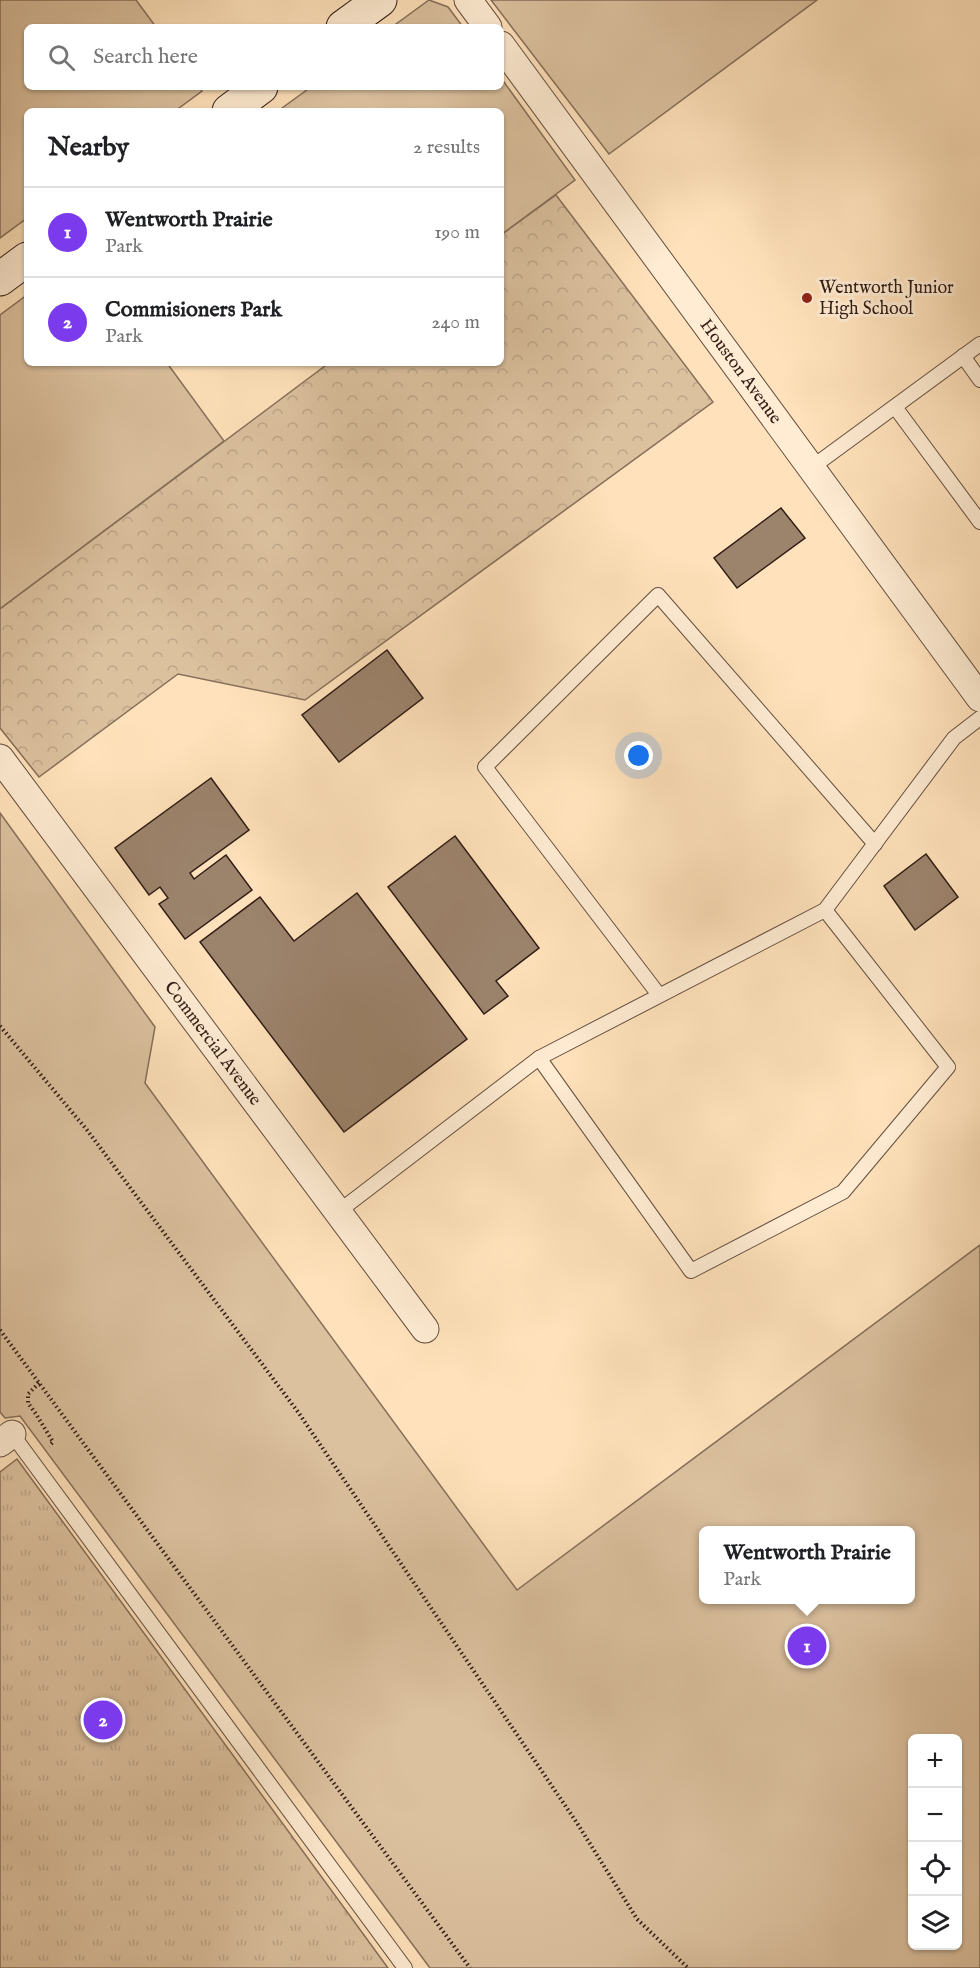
<!DOCTYPE html>
<html lang="en">
<head>
<meta charset="utf-8">
<style>
	body { margin:0; font-family:"IM FELL English",serif; background:#f2f2f2; color:#202124 }
	.controls { position:absolute; right:18px; bottom:18px; display:grid; overflow:hidden; border-radius:9px; box-shadow:0 2px 4px #0004 }
	.controls button { width:54px; height:54px; display:grid; place-items:center; padding:0; border:0; border-bottom:2px solid #e0e0e0; background:#fff; color:#202124; font:30px sans-serif }
	.you { position:absolute; left:639px; top:756px; width:21px; height:21px; margin:-15px; border:4px solid #fff; border-radius:50%; background:#1a73e8; box-shadow:0 0 0 9px #1a73e833 }
	.badge { display:grid; place-items:center; width:39px; height:39px; border-radius:50%; background:#7c3aed; color:#fff; font-size:20px; font-weight:700 }
	.pin { position:absolute; translate:-50% -50%; border:3px solid #fff; box-shadow:0 2px 6px #0006 }
	.popup { position:absolute; left:699px; top:1526px; width:216px; height:78px; box-sizing:border-box; display:grid; place-content:center; border-radius:9px; background:#fff; filter:drop-shadow(0 2px 4px #0005); font-size:20px; white-space:nowrap; color:#757577 }
	.popup b { font-size:22px; color:#202124 }
	.popup::after { content:''; position:absolute; left:50%; top:100%; margin-left:-12px; border:12px solid transparent; border-top-color:#fff }
	.list { margin:0; padding:0; list-style:none }
	h2 { display:flex; justify-content:space-between; align-items:center; height:78px; margin:0; padding:0 24px; font-size:26px }
	h2 small { font-size:20px; font-weight:400; color:#757577 }
	.list li { display:grid; grid-template-columns:39px 1fr auto; gap:18px; align-items:center; box-sizing:border-box; height:90px; padding:0 24px; border-top:2px solid #e0e0e0 }
	.list b { display:block; font-size:22px; white-space:nowrap }
	.list p { margin:0; font-size:20px; white-space:nowrap; color:#757577 }
	.list em { font-size:20px; font-style:normal; color:#757577 }
	.icon { flex:none; width:33px; height:33px; fill:none; stroke:currentColor; stroke-width:2; stroke-linecap:round; stroke-linejoin:round }
	.map { position:relative; flex:none; width:980px; height:1968px; overflow:hidden }
	.search { position:absolute; background:#fff; box-shadow:0 2px 4px #0004; left:24px; top:24px; width:480px; height:66px; display:flex; align-items:center; gap:15px; box-sizing:border-box; padding:0 21px; border-radius:9px; color:#757577; font-size:22px }
	.panel { position:absolute; background:#fff; box-shadow:0 2px 4px #0004; left:24px; top:108px; width:480px; height:258px; border-radius:9px }
	.map>svg:first-child { display:block }
	.green { fill:#dcc19f; stroke:#866f5a; stroke-width:1.5; fill-rule:evenodd }
	.forest { fill:url(#forest-crowns); stroke:#866f5a; stroke-width:1.5 }
	.park { fill:url(#park-tufts); stroke:#866f5a; stroke-width:1.5 }
	.building { fill:#9c836c; stroke:#311d16; stroke-width:1.5 }
	.lines { fill:none; stroke-linecap:round; stroke-linejoin:round }
	.service-casing { stroke:#644e3f; stroke-width:16 }
	.minor-casing { stroke:#644e3f; stroke-width:29 }
	.secondary-casing { stroke:#311d16; stroke-width:35 }
	.path { stroke:#311d16; stroke-width:4; stroke-dasharray:1.5 3; stroke-linecap:butt }
	.service { stroke:#ffecd3; stroke-width:14 }
	.minor { stroke:#ffecd3; stroke-width:27 }
	.secondary { stroke:#ffecd3; stroke-width:33 }
	.poi-dot { fill:#8f2418; stroke:#ffecd3; stroke-width:2 }
	.labels { text-anchor:middle; dominant-baseline:central; stroke-width:6; stroke-linejoin:round; paint-order:stroke }
	.poi-label { font-size:18px; fill:#311d16; stroke:#ffecd3; text-anchor:start }
	.street-label { font-size:18px; fill:#311d16; stroke:#ffecd3 }
</style>
</head>
<body>
<div class="map">
<svg width="980" height="1968" viewBox="0 0 980 1968">
	<defs>
		<pattern id="forest-crowns" width="20" height="18" patternUnits="userSpaceOnUse" patternTransform="scale(1.5)"><rect width="20" height="18" fill="#dcc19f"/><path d="M2 6a3 3 0 1 1 6 0M12 15a3 3 0 1 1 6 0" fill="none" stroke="#bda588"/></pattern>
		<pattern id="park-tufts" width="24" height="20" patternUnits="userSpaceOnUse" patternTransform="scale(1.5)"><rect width="24" height="20" fill="#dcc19f"/><path d="M3 7l-1-3M5 7V3M7 7l1-3M15 17l-1-3M17 17v-4M19 17l1-3" fill="none" stroke="#bda588"/></pattern>
	</defs>
	<rect width="100%" height="100%" fill="#ffe2bb"/>
	<filter id="stains"><feTurbulence type="fractalNoise" baseFrequency=".00333" numOctaves="4"/><feColorMatrix values="0 0 0 0 .2 0 0 0 0 .09 0 0 0 0 .02 0 0 0 .5 -.17"/></filter>
	<radialGradient id="worn" r=".72"><stop offset=".6" stop-color="#630" stop-opacity="0"/><stop offset="1" stop-color="#630" stop-opacity=".3"/></radialGradient>
	<g class="green">
		<polygon points="0,0 136,0 156,27 27,27 27,87 199,87 202,91 175,111 27,111 27,218 0,238"/>
		<polygon points="429,0 448,7 463,27 392,27"/>
		<polygon points="491,0 817,0 609,154"/>
		<polygon points="501,78 575,180 501,235 501,111 278,111 311,87 501,87"/>
		<polygon points="27,295 27,363 167,363 224,441 0,609 0,315"/>
		<path d="M0 813 155 1027 145 1083 517 1590 980 1245V1968H430L20 1416 5 1418 0 1412ZM910 1530V1600H704V1530ZM958 1738V1946H912V1738Z"/>
	</g>
	<polygon class="forest" points="556,195 713,402 305,700 178,674 39,777 0,728 0,609 329,363 501,363 501,235"/>
	<polygon class="park" points="17,1459 388,1968 0,1968 0,1472"/>
	<g class="building">
		<polygon points="781,508 805,538 737,588 714,558"/>
		<polygon points="387,650 423,698 339,762 302,715"/>
		<polygon points="211,778 249,830 190,873 194,879 226,855 252,890 185,939 159,904 168,898 160,887 149,895 115,848"/>
		<polygon points="455,836 539,948 496,981 508,996 484,1014 388,887"/>
		<polygon points="926,854 958,897 915,930 884,886"/>
		<polygon points="357,893 467,1039 344,1132 200,942 260,897 294,941"/>
	</g>
	<g class="lines">
		<defs>
			<g id="service">
				<polyline points="963,356 980,380"/>
				<polyline points="895,407 980,522"/>
				<polyline points="811,468 980,344"/>
				<polyline points="659,995 485,767 658,595 875,844"/>
				<polyline points="539,1058 691,1271 843,1192 948,1067 825,910"/>
				<polyline points="338,1212 539,1058 825,910 954,738 980,718"/>
				<polyline points="12,1434 405,1968"/>
			</g>
			<g id="minor">
				<polyline points="468,0 488,27"/>
				<path id="s1" d="M501 45 980 698"/>
				<path id="s2" d="M0 758 425 1329"/>
				<polyline points="0,1443 12,1434"/>
			</g>
			<g id="secondary">
				<polyline points="343,27 380,0"/>
				<polyline points="229,111 261,87"/>
				<polyline points="0,279 27,259"/>
			</g>
		</defs>
		<use href="#service" class="service-casing"/>
		<use href="#minor" class="minor-casing"/>
		<use href="#secondary" class="secondary-casing"/>
		<g class="path">
			<polyline points="0,1026 87,1130 298,1412 577,1823 637,1919 688,1968"/>
			<polyline points="0,1330 470,1968"/>
			<polyline points="39,1383 28,1394 28,1403 36,1414 53,1442 49,1446"/>
		</g>
		<use href="#service" class="service"/>
		<use href="#minor" class="minor"/>
		<use href="#secondary" class="secondary"/>
	</g>
	<circle class="poi-dot" cx="807" cy="298" r="6"/>
	<g class="labels">
		<g class="poi-label">
			<text x="819" y="288">Wentworth Junior<tspan x="819" dy="21">High School</tspan></text>
		</g>
		<g class="street-label">
			<text stroke="none"><textPath href="#s1" startOffset="405">Houston Avenue</textPath></text>
			<text stroke="none"><textPath href="#s2" startOffset="356">Commercial Avenue</textPath></text>
		</g>
	</g>
	<rect width="100%" height="100%" filter="url(#stains)"/>
	<rect width="100%" height="100%" fill="url(#worn)"/>
</svg>
<div class="controls">
<button>+</button>
<button>−</button>
<button><svg class="icon" aria-label="locate" viewBox="0 0 24 24"><circle cx="12" cy="12" r="6"/><path d="M12 2v4M12 18v4M2 12h4M18 12h4"/></svg></button>
<button><svg class="icon" aria-label="layers" viewBox="0 0 24 24"><path d="M12 4l9 5-9 5-9-5zM3 14l9 5 9-5"/></svg></button>
</div>
<div class="you"></div>
<div class="pin badge" style="left:807px;top:1646px">1</div>
<div class="popup"><b>Wentworth Prairie</b>Park</div>
<div class="pin badge" style="left:103px;top:1720px">2</div>
<div class="search"><svg class="icon" aria-label="search" viewBox="0 0 24 24"><circle cx="10" cy="10" r="6"/><path d="M15 15l6 6"/></svg>Search here</div>
<section class="panel">
<h2>Nearby<small>2 results</small></h2>
<ul class="list">
<li><span class="badge">1</span><div><b>Wentworth Prairie</b><p>Park</p></div><em>190 m</em></li>
<li><span class="badge">2</span><div><b>Commisioners Park</b><p>Park</p></div><em>240 m</em></li>
</ul>
</section>
</div>
</body>
</html>
